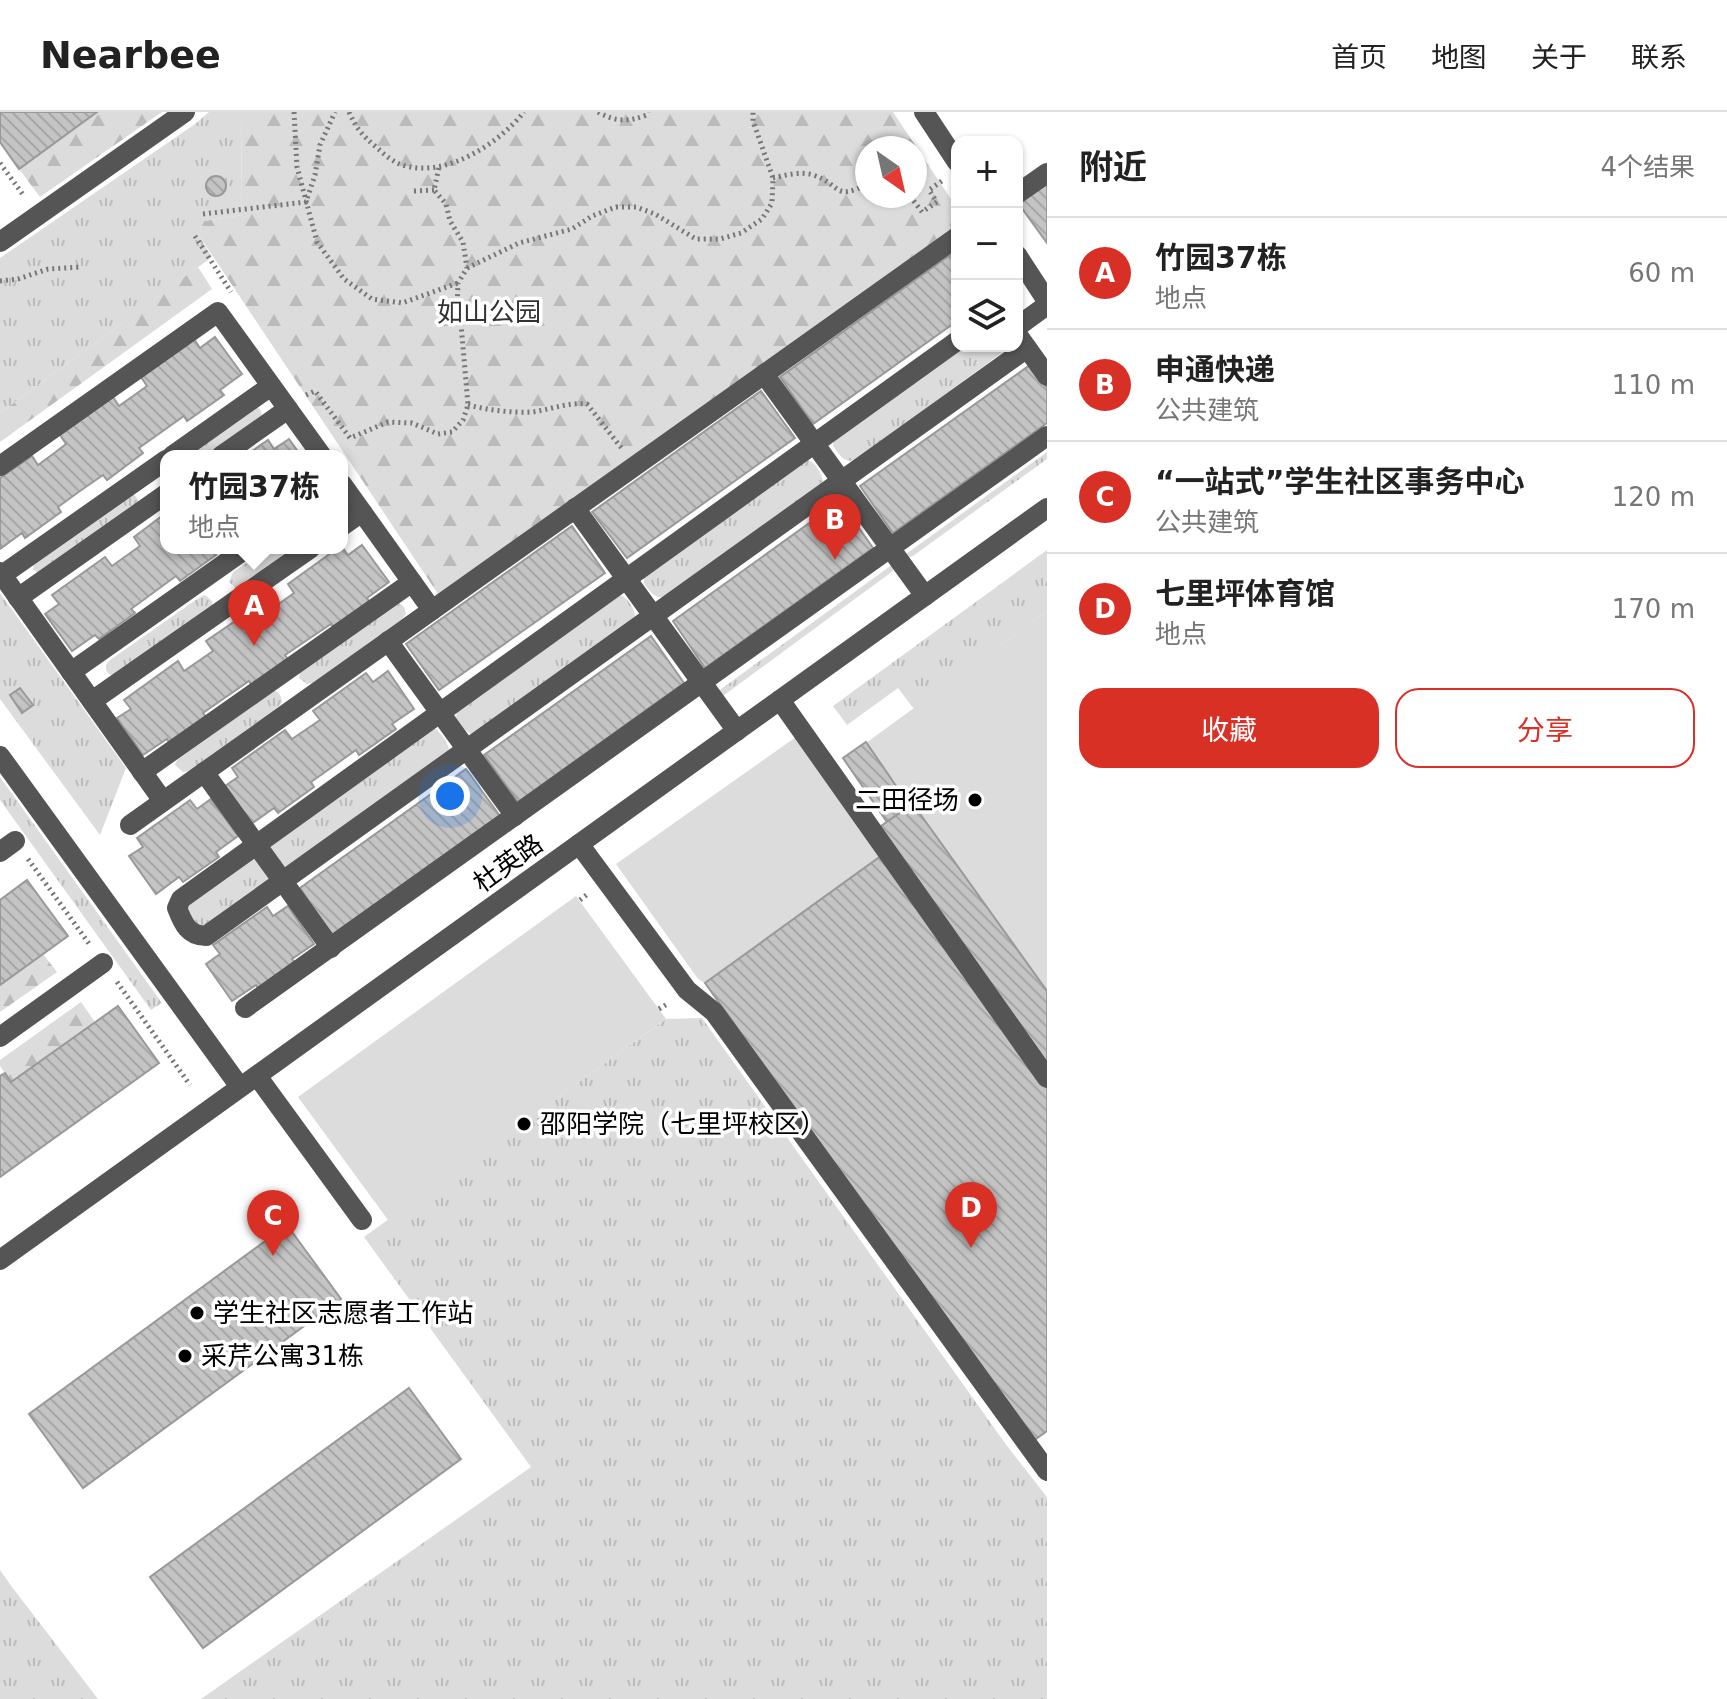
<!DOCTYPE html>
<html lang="zh">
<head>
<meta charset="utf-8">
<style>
	body { margin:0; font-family:"DejaVu Sans","Noto Sans SC",sans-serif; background:#f2f2f2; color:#222 }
	.controls { position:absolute; right:24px; top:24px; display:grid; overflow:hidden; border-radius:16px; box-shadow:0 2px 6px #0004 }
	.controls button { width:72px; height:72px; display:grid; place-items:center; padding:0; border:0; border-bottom:2px solid #e0e0e0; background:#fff; color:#222; font:40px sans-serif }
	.compass { position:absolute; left:855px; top:24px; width:72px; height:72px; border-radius:50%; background:#fff; box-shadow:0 2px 6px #0004; rotate:146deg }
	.you { position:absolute; left:450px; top:684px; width:28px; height:28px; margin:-20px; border:6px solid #fff; border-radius:50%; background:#1a73e8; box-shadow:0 0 0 12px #1a73e833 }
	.badge { display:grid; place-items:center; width:52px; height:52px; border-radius:50%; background:#d93025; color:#fff; font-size:26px; font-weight:700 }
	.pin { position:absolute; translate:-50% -66px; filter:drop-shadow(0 2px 4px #0008) }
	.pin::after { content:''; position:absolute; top:42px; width:28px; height:24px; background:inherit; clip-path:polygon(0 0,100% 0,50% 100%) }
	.popup { position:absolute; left:160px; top:338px; width:188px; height:104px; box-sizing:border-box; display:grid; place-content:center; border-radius:16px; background:#fff; filter:drop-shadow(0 2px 6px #0005); font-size:26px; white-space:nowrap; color:#767676 }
	.popup b { font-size:30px; color:#222 }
	.popup::after { content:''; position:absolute; left:50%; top:100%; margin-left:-16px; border:16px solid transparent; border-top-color:#fff }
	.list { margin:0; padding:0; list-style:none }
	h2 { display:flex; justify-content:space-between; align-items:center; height:104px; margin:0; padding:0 32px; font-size:34px }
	h2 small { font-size:26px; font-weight:400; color:#767676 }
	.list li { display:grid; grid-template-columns:52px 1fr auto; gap:24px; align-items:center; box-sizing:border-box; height:112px; padding:0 32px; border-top:2px solid #e0e0e0 }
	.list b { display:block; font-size:30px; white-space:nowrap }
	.list p { margin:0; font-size:26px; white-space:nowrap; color:#767676 }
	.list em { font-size:26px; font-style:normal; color:#767676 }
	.actions { display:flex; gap:16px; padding:24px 32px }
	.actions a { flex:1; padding:18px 0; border:2px solid #d93025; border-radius:24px; text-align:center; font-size:28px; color:#d93025 }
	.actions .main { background:#d93025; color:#fff }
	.icon { flex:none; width:44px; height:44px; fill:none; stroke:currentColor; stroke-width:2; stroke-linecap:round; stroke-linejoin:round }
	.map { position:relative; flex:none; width:1047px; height:1587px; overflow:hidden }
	header { display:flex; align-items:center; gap:48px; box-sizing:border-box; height:112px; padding:0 40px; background:#fff; border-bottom:2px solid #e0e0e0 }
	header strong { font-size:38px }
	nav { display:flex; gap:44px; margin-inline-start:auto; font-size:28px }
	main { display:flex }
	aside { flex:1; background:#fff }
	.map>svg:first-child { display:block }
	.grass { fill:url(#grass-tufts) }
	.forest { fill:url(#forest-firs); fill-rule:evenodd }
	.garden { fill:#dcdcdc }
	.building { fill:url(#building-back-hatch); stroke:#999; stroke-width:2 }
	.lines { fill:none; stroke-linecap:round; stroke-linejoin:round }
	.path { stroke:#777; stroke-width:5; stroke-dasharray:2 4; stroke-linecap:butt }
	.minor { stroke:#555; stroke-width:20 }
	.poi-dot { fill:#000; stroke:#fff; stroke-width:3 }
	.labels { text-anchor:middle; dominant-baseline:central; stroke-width:7; stroke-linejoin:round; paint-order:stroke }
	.park-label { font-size:26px; fill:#333; stroke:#fff }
	.poi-label { font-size:26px; fill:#000; stroke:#fff; text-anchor:start }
	.street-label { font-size:26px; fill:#000; stroke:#fff }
</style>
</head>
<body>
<header>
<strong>Nearbee</strong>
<nav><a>首页</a><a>地图</a><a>关于</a><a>联系</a></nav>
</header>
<main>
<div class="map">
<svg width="1047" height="1587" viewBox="0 0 1047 1587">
	<defs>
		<pattern id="grass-tufts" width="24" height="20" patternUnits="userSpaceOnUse" patternTransform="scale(2)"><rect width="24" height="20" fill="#dcdcdc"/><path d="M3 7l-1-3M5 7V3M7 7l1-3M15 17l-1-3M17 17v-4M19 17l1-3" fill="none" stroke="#bbb"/></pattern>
		<pattern id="forest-firs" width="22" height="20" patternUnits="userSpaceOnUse" patternTransform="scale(2)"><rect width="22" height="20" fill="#dcdcdc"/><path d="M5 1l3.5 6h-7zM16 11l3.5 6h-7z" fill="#bbb"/></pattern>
		<pattern id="building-back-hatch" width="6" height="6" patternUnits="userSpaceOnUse" patternTransform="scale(2)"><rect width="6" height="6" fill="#c4c4c4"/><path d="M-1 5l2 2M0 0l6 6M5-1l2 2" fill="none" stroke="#a7a7a7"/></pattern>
	</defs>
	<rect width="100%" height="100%" fill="#fff"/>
	<g class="grass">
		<polygon points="209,0 241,0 242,103 204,109 198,122 212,145 0,301 0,146 195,12"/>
		<path d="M961 234H1011L854 349C843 350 840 343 833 334L834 328Z"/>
		<polygon points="255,294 260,297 263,306 213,344 181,344"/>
		<polygon points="1047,340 1047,347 913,444 909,445 906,442"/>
		<path d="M808 348C816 351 821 361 823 369L819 374 665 485C654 487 650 479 644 471V464Z"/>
		<polygon points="131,382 136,384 140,393 41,463 33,457 34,451"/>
		<polygon points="268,436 299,436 237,477 229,470 233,460"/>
		<polygon points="1047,438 1047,499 914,597 898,576 847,613 833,594"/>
		<polygon points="893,452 895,455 893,459 723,584 717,580"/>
		<polygon points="0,481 126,656 100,723 0,587"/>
		<polygon points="205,483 212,489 213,495 114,564 109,562 106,558 106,553 110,548 200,485"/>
		<path d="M620 483C628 486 634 496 635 504L631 509 477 620 471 622 465 618 456 606 457 599Z"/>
		<path d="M398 491C404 493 405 496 406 502L402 507 313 571 307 572 299 566 300 560Z"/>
		<path d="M274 578C280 581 281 584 282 590L278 595 190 659 183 660 175 653 177 648Z"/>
		<path d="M434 616C441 621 448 630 449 638L285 756 270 740 271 734Z"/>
		<polygon points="0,665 162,891 151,898 0,688"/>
		<polygon points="254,745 269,767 206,815 194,813 186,794"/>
		<polygon points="702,906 1007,1334 1047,1385 1047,1587 201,1587 531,1355 364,1125 666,907"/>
		<polygon points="0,1458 12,1475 98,1587 0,1587"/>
	</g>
	<g class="forest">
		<polygon points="97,0 162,0 40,85 19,57"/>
		<path d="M241 0H893L957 96V113L438 482 198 122 204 109 242 103ZM867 36H915V84H867Z"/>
		<polygon points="198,155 212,177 0,330 0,301"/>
		<polygon points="43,842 57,860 0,900 0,873"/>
		<polygon points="81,890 95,910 11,970 0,954 0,948"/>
	</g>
	<g class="garden">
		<polygon points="1047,499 1047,879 913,692 905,697 901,690 905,686 866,631"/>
		<polygon points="796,625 881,744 705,871 698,867 616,752"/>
		<polygon points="576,784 666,907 388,1108 298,985"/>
	</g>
	<g class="building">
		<polygon points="0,0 97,0 19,57 0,30"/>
		<circle cx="216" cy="74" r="10"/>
		<polygon points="1047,70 1047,131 1018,91"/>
		<polygon points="950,143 957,153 957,209 813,312 780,265"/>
		<polygon points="215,225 242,262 220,278 224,283 187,309 184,304 139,336 143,341 107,368 103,363 80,379 58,395 61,400 25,426 22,421 0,437 0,366 32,344 38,353 53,342 66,332 60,323 113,285 119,294 147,274 141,265 194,227 200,236"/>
		<polygon points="1030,253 1047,276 1047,311 893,421 860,374"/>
		<polygon points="761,279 795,326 627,446 592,400"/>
		<polygon points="289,327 301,344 245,344 268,328 274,337"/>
		<polygon points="840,389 873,436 705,556 673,509"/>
		<polygon points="166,401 166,436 215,436 213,438 216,443 180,469 176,464 131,497 135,501 99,527 95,523 72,539 45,502 59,492 52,483 105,445 112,454 140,434 134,425"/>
		<polygon points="572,414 605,461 439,578 406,532"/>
		<polygon points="362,433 389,470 367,486 370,491 334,517 331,512 285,543 289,549 252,574 249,569 203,601 207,606 170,632 167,627 143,643 117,606 131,597 124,588 178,549 184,559 213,539 206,529 260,492 266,501 294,481 288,472 338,436 342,435 348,443"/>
		<polygon points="651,524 684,571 518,690 484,643"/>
		<polygon points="388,559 414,597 392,612 396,617 359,643 356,638 311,670 314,675 278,701 274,696 251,712 225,674 238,665 232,656 285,618 292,627 320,608 313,599 366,561 373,570"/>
		<polygon points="20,576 33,593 22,601 10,583"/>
		<polygon points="866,630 905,687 901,690 905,697 887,710 843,646"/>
		<polygon points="466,657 500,704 332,823 300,776"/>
		<polygon points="211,687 238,724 216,740 219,745 183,770 179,765 156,782 129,744 143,735 137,726 190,688 197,697"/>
		<polygon points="913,692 1047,879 1047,953 878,716"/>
		<polygon points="892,736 1047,953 1047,1319 1033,1329 705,871"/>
		<polygon points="27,768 68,824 0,873 0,788"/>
		<polygon points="288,794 314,832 292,847 296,852 259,878 256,873 232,889 206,852 220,842 213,833 267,795 273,804"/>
		<polygon points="118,894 159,951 0,1065 0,964 5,961 11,970"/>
		<polygon points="287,1113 341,1187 83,1376 29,1302"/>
		<polygon points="409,1276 461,1347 203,1536 150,1465"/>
	</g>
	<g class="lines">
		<g class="path">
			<polyline points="294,0 297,55 317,130 344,167 372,187 402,191 458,171"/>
			<path d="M349 0C356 16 362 23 375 34 384 42 393 51 406 54 448 65 499 31 524 0"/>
			<path d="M598 0C615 10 628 10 647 3L648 0"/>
			<polyline points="0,51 24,84"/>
			<path d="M773 66C786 63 801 59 813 63 841 72 834 90 867 72"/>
			<polyline points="414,79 434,78"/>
			<polyline points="910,84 922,100 937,90 929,78 943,68"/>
			<polyline points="203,102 306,90 315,63 320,33 335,0"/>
			<polyline points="195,124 231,180"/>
			<polyline points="467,156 519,131 572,117 592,104 616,95 636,95 655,102 696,127 720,127 741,121 762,107 772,91 773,66 753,9 753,0"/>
			<polyline points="0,169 18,167 48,157 81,155"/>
			<polyline points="306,283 315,279 350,326 388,310 412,311 438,322 452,320 463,308 468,293 461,212 457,198 458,171 467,156 463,130 450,109 446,92 434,78 439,55"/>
			<path d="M468 293C488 298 511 301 531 300 550 298 567 290 587 292L623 338"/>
			<polyline points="28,747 90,833"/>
			<polyline points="580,788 589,781"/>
			<polyline points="117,870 190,973"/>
			<polyline points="659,897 669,891"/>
		</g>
		<g class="minor">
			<polyline points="924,0 957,50"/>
			<polyline points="1017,82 1047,61"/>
			<polyline points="0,130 185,0"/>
			<polyline points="1017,143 1047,189"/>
			<polyline points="1017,215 1047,193"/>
			<polyline points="1017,222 1047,264"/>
			<path d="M957 229 181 787 177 796C183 811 188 824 206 824L1027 236"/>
			<polyline points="764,262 925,484"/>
			<polyline points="172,344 271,274"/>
			<polyline points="221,344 288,297"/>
			<polyline points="0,354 218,200 322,344"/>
			<polyline points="342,372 432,498"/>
			<polyline points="575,396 737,619"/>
			<polyline points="342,414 362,400"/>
			<polyline points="0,460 163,689"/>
			<polyline points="2,463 166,348"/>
			<polyline points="18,486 166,382"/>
			<polyline points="388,529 515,704"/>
			<polyline points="71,560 247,436"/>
			<polyline points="780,588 1047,966"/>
			<polyline points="92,589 311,436"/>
			<polyline points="0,644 240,975"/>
			<polyline points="142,660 412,470"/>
			<polyline points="204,660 331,836"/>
			<polyline points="130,713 957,125"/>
			<polyline points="579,732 687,878 714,900 1047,1359"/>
			<polyline points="0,740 15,729"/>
			<polyline points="245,896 1047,324"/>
			<polyline points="0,925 103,851"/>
			<polyline points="257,964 362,1108"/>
			<polyline points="0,1148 1047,396"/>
		</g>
	</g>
	<g class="poi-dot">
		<circle cx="975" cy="688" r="8"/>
		<circle cx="524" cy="1012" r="8"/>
		<circle cx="197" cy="1201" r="8"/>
		<circle cx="185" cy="1244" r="8"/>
	</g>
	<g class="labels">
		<g class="park-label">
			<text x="489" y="200">如山公园</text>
		</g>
		<g class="poi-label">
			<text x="959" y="688" text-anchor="end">二田径场</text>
			<text x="540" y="1012">邵阳学院（七里坪校区）</text>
			<text x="213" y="1201">学生社区志愿者工作站</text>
			<text x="201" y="1244">采芹公寓31栋</text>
		</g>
		<g class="street-label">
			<text transform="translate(508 751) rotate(-36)">杜英路</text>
		</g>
	</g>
</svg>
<div class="controls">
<button>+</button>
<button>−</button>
<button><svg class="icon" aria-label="layers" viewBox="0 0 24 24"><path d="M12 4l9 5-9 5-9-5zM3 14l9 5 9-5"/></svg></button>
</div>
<svg class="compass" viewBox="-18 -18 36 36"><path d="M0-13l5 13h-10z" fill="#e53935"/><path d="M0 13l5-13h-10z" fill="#767676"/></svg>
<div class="you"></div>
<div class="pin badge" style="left:254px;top:534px">A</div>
<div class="popup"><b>竹园37栋</b>地点</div>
<div class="pin badge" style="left:835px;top:448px">B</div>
<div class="pin badge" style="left:273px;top:1144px">C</div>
<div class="pin badge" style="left:971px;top:1136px">D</div>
</div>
<aside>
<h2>附近<small>4个结果</small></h2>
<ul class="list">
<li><span class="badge">A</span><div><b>竹园37栋</b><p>地点</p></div><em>60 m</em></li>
<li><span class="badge">B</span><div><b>申通快递</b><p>公共建筑</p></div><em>110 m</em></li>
<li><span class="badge">C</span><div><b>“一站式”学生社区事务中心</b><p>公共建筑</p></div><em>120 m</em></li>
<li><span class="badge">D</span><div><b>七里坪体育馆</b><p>地点</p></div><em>170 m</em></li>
</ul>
<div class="actions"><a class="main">收藏</a><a>分享</a></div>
</aside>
</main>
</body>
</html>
